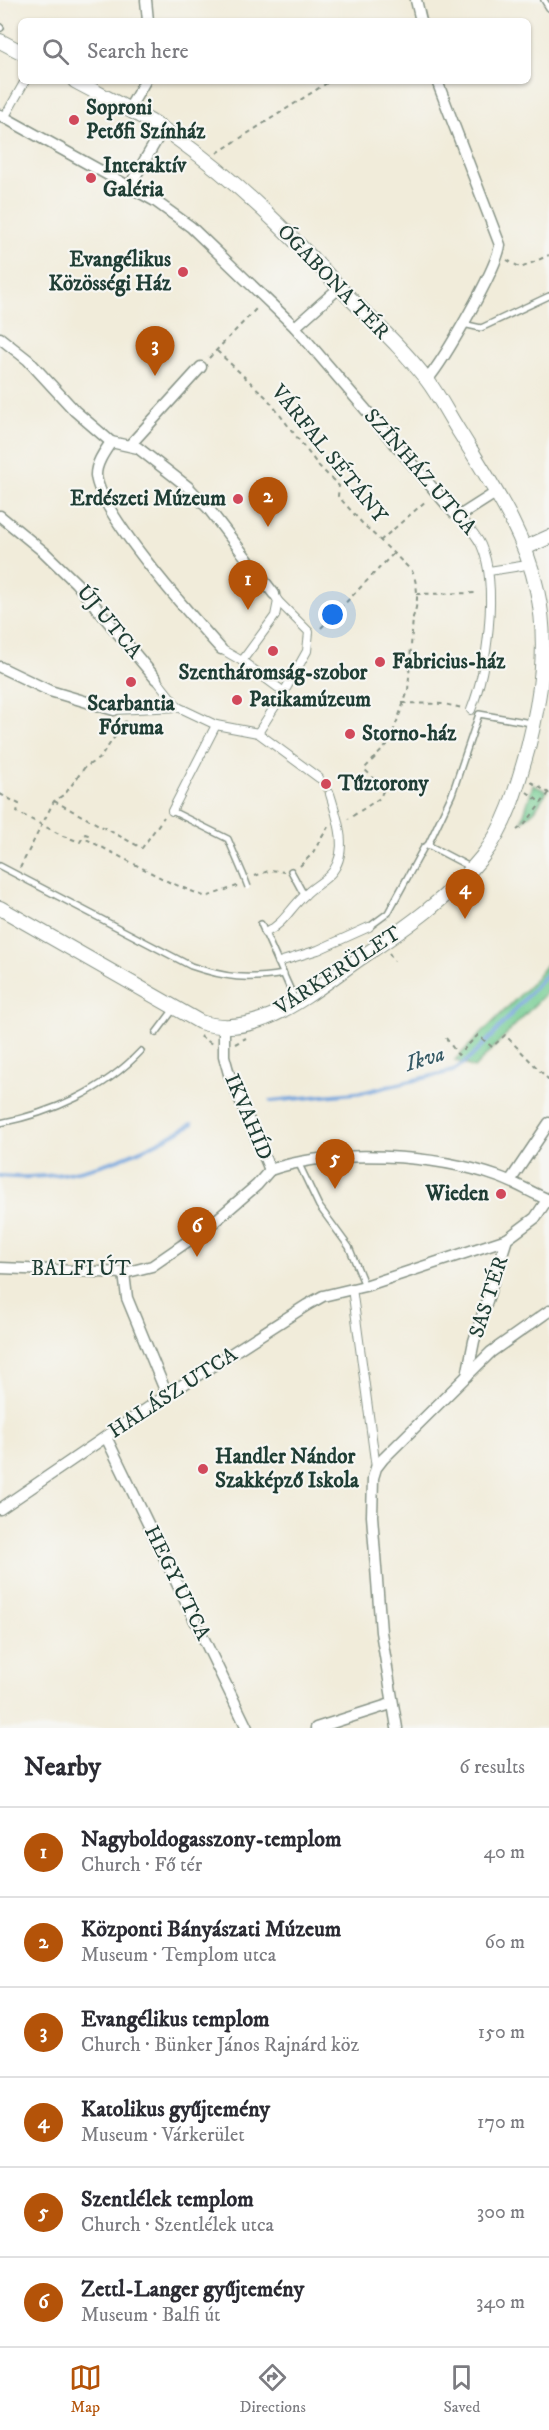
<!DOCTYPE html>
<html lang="en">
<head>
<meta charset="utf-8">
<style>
	body { margin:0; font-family:"IM FELL DW Pica",serif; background:#f2f2f3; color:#2b2b33 }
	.you { position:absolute; left:333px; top:615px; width:21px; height:21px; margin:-15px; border:4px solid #fff; border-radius:50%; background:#1a73e8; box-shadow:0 0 0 9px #1a73e833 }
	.badge { display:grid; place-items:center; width:39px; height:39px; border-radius:50%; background:#b45309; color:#fff; font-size:20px; font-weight:700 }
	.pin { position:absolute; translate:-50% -50px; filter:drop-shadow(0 2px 3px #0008) }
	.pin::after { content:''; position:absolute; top:32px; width:21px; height:18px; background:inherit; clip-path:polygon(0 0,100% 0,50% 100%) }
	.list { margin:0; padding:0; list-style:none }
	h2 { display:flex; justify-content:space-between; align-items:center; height:78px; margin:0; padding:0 24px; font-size:26px }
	h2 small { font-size:20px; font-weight:400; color:#7c7c81 }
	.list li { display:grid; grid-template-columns:39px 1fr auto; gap:18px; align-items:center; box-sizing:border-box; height:90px; padding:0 24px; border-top:2px solid #e1e1e2 }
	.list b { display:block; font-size:22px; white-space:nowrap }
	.list p { margin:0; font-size:20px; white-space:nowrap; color:#7c7c81 }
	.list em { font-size:20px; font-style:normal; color:#7c7c81 }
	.icon { flex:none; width:33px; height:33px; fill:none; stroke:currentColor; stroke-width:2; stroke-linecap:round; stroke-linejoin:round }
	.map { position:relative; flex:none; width:549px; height:1728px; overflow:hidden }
	.search { position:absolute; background:#fff; box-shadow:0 2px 4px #0004; left:18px; right:18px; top:18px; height:66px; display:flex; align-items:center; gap:15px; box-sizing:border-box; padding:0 21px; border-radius:9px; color:#7c7c81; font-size:22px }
	.sheet { height:618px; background:#fff }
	nav { display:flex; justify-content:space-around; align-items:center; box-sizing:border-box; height:84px; border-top:2px solid #e1e1e2; background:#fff; font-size:16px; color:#7c7c81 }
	nav a { display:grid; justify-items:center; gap:3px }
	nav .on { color:#b45309 }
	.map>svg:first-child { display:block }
	.green { fill:#76cd93; stroke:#4a8564; stroke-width:1.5 }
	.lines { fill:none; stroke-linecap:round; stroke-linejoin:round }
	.stream { stroke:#70a2db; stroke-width:4 }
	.pedestrian-tunnel { stroke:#c7c9b9; stroke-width:8; stroke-dasharray:8 4; stroke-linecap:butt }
	.service-casing { stroke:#889487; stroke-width:8 }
	.pedestrian-casing { stroke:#889487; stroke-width:10 }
	.minor-casing { stroke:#889487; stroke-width:13 }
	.tertiary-casing { stroke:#889487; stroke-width:16 }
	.path { stroke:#889487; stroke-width:2; stroke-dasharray:4.5 4.5; stroke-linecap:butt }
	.service { stroke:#fff; stroke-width:5 }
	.pedestrian { stroke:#fff; stroke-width:8 }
	.minor { stroke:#fff; stroke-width:10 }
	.tertiary { stroke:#fff; stroke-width:14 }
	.service-bridge-casing { stroke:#889487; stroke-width:8; stroke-linecap:butt }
	.service-bridge { stroke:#fff; stroke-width:5 }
	.poi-dot { fill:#d1495b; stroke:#f6f6f2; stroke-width:2 }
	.labels { text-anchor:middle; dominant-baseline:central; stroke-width:4.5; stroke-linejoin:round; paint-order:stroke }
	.poi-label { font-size:21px; font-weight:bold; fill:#1f3d34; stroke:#f6f6f2; text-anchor:start }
	.street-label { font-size:21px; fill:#1f3d34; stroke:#f6f6f2 }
	.water-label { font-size:22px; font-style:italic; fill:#375b66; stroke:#f6f6f2 }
</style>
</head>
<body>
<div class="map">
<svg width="549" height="1728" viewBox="0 0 549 1728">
	<rect width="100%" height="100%" fill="#f6f6f2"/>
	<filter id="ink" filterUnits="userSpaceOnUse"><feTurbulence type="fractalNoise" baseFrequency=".0167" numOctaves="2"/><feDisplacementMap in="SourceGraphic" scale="12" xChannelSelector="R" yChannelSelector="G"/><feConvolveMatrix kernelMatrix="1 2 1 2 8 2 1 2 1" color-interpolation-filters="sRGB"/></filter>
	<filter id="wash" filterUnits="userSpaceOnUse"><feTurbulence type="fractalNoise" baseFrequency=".008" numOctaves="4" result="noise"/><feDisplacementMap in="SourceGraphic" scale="24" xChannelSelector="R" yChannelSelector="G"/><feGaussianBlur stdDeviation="1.35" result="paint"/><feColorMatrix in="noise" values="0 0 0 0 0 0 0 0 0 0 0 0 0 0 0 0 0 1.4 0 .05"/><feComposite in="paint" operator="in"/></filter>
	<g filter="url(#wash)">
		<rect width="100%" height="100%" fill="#f1ecda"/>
		<g class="green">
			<polygon points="533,785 547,791 535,810 522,821"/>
			<polygon points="549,961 549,988 546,993 474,1068 455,1060 531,984"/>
		</g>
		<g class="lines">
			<g class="stream">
				<polyline points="271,1101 365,1092 453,1071 469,1059 493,1035 549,971"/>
				<path d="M0 1176C71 1183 132 1158 192 1124"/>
			</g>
		</g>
	</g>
	<g filter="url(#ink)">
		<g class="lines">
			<polyline class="pedestrian-tunnel" points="319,778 330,794"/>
			<defs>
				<g id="service">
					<polyline points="544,0 549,8"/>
					<polyline points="0,27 1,28"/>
					<polyline points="463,324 481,328 549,296"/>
					<polyline points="172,811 228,839 243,874"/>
					<polyline points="428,845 470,867"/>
					<path d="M0 866 191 966C226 978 247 980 284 974"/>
					<polyline points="291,871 304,895"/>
					<polyline points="261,924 296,1002"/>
					<polyline points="369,927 388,913 424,847 428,845 452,794 479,714 531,723"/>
					<polyline points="156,1033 174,1009"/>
					<path d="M0 1123C52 1113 104 1090 141 1051"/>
					<polyline points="298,1162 319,1206 349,1247 365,1286"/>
				</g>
				<g id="pedestrian">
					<polyline points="4,118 25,81"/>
					<path d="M458 515C466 524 476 534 481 545 499 585 487 670 471 710"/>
					<polyline points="489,571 521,566"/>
					<polyline points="274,594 278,601 275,616 242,661 284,692 258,733 319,778"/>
					<polyline points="278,601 309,632 307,651 284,692"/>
					<polyline points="221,649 242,661"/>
					<polyline points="156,679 178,707 216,725 258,733"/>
					<polyline points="114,710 178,707"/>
					<polyline points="172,811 216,725"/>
					<path d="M265 933C284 924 290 908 305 895 313 886 326 881 333 871 349 849 337 817 330 794"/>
					<polyline points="279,962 318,950 369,927"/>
					<polyline points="352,1288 376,1468"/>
				</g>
				<g id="minor">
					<polyline points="146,0 148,21"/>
					<polyline points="416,0 421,21"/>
					<polyline points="129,109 145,81"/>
					<polyline points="0,115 155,201 191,227 295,327 454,513 461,515 497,492"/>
					<polyline points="129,187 163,129"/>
					<polyline points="295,327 340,287"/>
					<polyline points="0,338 28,360 75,411 111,442 138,448 188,487 208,508 274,594"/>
					<path d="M427 380C444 360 497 269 500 245L437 81"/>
					<path d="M111 442C105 451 96 463 96 475 99 513 193 618 221 649"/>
					<polyline points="130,445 201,367"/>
					<polyline points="0,516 44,552 76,583 156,679"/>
					<polyline points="0,667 50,691 114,710"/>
					<polyline points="224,1028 224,1056 229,1074 270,1170"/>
					<path d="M270 1170C334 1148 435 1154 499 1177 516 1183 532 1193 549 1200"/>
					<polyline points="510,1181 549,1123"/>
					<polyline points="0,1268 124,1273 152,1266 207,1228 257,1185 270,1170"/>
					<polyline points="124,1273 127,1298 167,1395"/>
					<polyline points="467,1376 474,1341 507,1239 535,1218 547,1200"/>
					<polyline points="106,1437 247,1728"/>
					<polyline points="0,1509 167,1395 307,1305 323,1296 365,1286 507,1239"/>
					<polyline points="316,1728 391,1704"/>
					<polyline points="397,1728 381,1632 372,1516 373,1478 376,1468 383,1459 491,1352 549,1311"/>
				</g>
				<g id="tertiary">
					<polyline points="0,41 21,52"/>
					<polyline points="525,548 549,537"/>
					<path d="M0 908 200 1022C261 1042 318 986 365 955 407 927 450 897 482 857 507 825 517 787 528 748 541 696 549 643 537 590 525 533 492 485 462 436 450 418 440 397 427 380 402 347 369 318 340 288 291 235 238 182 179 140 147 117 110 100 75 81"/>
				</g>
			</defs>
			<use href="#service" class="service-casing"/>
			<use href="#pedestrian" class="pedestrian-casing"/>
			<use href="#minor" class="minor-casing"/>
			<use href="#tertiary" class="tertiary-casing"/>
			<g class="path">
				<polyline points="217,153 330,81"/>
				<polyline points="507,260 521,268 549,255"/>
				<path d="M217 351 267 398 318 465 339 486 338 496 362 523 412 571C418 584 419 604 413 617L408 691 389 743 364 769 380 784 383 791 380 798 348 819"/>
				<polyline points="209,358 257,308"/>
				<polyline points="380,541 427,500"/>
				<polyline points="416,594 479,593"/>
				<polyline points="321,628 393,554"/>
				<polyline points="402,703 444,704 462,708"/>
				<polyline points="531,782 549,793"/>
				<polyline points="527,792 541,803"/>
				<polyline points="0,794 19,804 17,812 63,836 80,842 85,834 88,835 86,839 169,882 206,897 237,886"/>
				<polyline points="54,801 142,848 164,817"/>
				<polyline points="517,830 525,824 549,793"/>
				<polyline points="300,866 312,854 328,827"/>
				<polyline points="20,868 54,801 65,794 85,767 100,758 127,719"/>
				<polyline points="255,876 271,870 284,872"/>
				<polyline points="389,953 394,961"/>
				<polyline points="200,1036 212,1044"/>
				<polyline points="446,1038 458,1055 478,1035 492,1047 505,1035 549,1080"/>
				<polyline points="235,1044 246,1038"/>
			</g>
			<use href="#service" class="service"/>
			<use href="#pedestrian" class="pedestrian"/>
			<use href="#minor" class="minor"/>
			<use href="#tertiary" class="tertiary"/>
			<defs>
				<polyline id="service-bridge" points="243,874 248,887"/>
			</defs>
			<use href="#service-bridge" class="service-bridge-casing"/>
			<use href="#service-bridge" class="service-bridge"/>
		</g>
	</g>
	<g class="poi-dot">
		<circle cx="74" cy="120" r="6"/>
		<circle cx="91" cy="178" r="6"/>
		<circle cx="183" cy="272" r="6"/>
		<circle cx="238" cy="499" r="6"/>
		<circle cx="273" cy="651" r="6"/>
		<circle cx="380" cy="662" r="6"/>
		<circle cx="131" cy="682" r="6"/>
		<circle cx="237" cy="700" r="6"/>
		<circle cx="350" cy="734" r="6"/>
		<circle cx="326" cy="784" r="6"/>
		<circle cx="501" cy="1194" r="6"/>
		<circle cx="203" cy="1469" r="6"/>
	</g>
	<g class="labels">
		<g class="poi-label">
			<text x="86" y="108">Soproni<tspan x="86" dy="24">Petőfi Színház</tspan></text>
			<text x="103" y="166">Interaktív<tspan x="103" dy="24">Galéria</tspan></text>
			<text x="171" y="260" text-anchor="end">Evangélikus<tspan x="171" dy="24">Közösségi Ház</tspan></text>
			<text x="226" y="499" text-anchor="end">Erdészeti Múzeum</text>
			<text x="392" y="662">Fabricius-ház</text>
			<text x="273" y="673" text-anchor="middle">Szentháromság-szobor</text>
			<text x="249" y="700">Patikamúzeum</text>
			<text x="131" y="704" text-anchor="middle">Scarbantia<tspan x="131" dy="24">Fóruma</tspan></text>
			<text x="362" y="734">Storno-ház</text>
			<text x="338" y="784">Tűztorony</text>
			<text x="489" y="1194" text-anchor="end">Wieden</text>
			<text x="215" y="1457">Handler Nándor<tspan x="215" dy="24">Szakképző Iskola</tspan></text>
		</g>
		<g class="street-label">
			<text transform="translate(333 282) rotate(46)">ÓGABONA TÉR</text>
			<text transform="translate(329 454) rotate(51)">VÁRFAL SÉTÁNY</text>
			<text transform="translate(420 472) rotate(49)">SZÍNHÁZ UTCA</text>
			<text transform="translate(109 622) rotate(50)">ÚJ UTCA</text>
			<text transform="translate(338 971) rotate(-33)">VÁRKERÜLET</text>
			<text transform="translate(248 1117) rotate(67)">IKVAHÍD</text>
			<text x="81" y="1269">BALFI ÚT</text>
			<text transform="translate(489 1297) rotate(-72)">SAS TÉR</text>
			<text transform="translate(173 1393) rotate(-33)">HALÁSZ UTCA</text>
			<text transform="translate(177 1583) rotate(64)">HEGY UTCA</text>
		</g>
		<g class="water-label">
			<text transform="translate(425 1059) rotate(-17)">Ikva</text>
		</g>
	</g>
</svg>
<div class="you"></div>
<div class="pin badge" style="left:248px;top:610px">1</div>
<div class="pin badge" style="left:268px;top:527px">2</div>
<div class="pin badge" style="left:155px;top:376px">3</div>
<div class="pin badge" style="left:465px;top:919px">4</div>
<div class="pin badge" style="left:335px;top:1189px">5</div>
<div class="pin badge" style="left:197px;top:1257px">6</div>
<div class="search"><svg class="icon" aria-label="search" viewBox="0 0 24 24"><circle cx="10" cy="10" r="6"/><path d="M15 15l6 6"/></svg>Search here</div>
</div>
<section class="sheet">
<h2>Nearby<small>6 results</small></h2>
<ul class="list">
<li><span class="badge">1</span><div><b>Nagyboldogasszony-templom</b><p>Church · Fő tér</p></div><em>40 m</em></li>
<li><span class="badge">2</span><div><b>Központi Bányászati Múzeum</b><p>Museum · Templom utca</p></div><em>60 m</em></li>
<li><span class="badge">3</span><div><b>Evangélikus templom</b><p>Church · Bünker János Rajnárd köz</p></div><em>150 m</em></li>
<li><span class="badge">4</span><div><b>Katolikus gyűjtemény</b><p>Museum · Várkerület</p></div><em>170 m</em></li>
<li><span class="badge">5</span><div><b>Szentlélek templom</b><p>Church · Szentlélek utca</p></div><em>300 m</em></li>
<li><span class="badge">6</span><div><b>Zettl-Langer gyűjtemény</b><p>Museum · Balfi út</p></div><em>340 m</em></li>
</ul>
</section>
<nav>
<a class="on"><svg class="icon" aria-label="map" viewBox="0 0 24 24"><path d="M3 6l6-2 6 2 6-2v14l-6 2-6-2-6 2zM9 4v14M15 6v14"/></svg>Map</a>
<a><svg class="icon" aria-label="directions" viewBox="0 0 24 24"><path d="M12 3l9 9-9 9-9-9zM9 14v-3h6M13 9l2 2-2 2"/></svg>Directions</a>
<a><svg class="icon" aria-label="saved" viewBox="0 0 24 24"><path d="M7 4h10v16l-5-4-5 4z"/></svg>Saved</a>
</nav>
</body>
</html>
